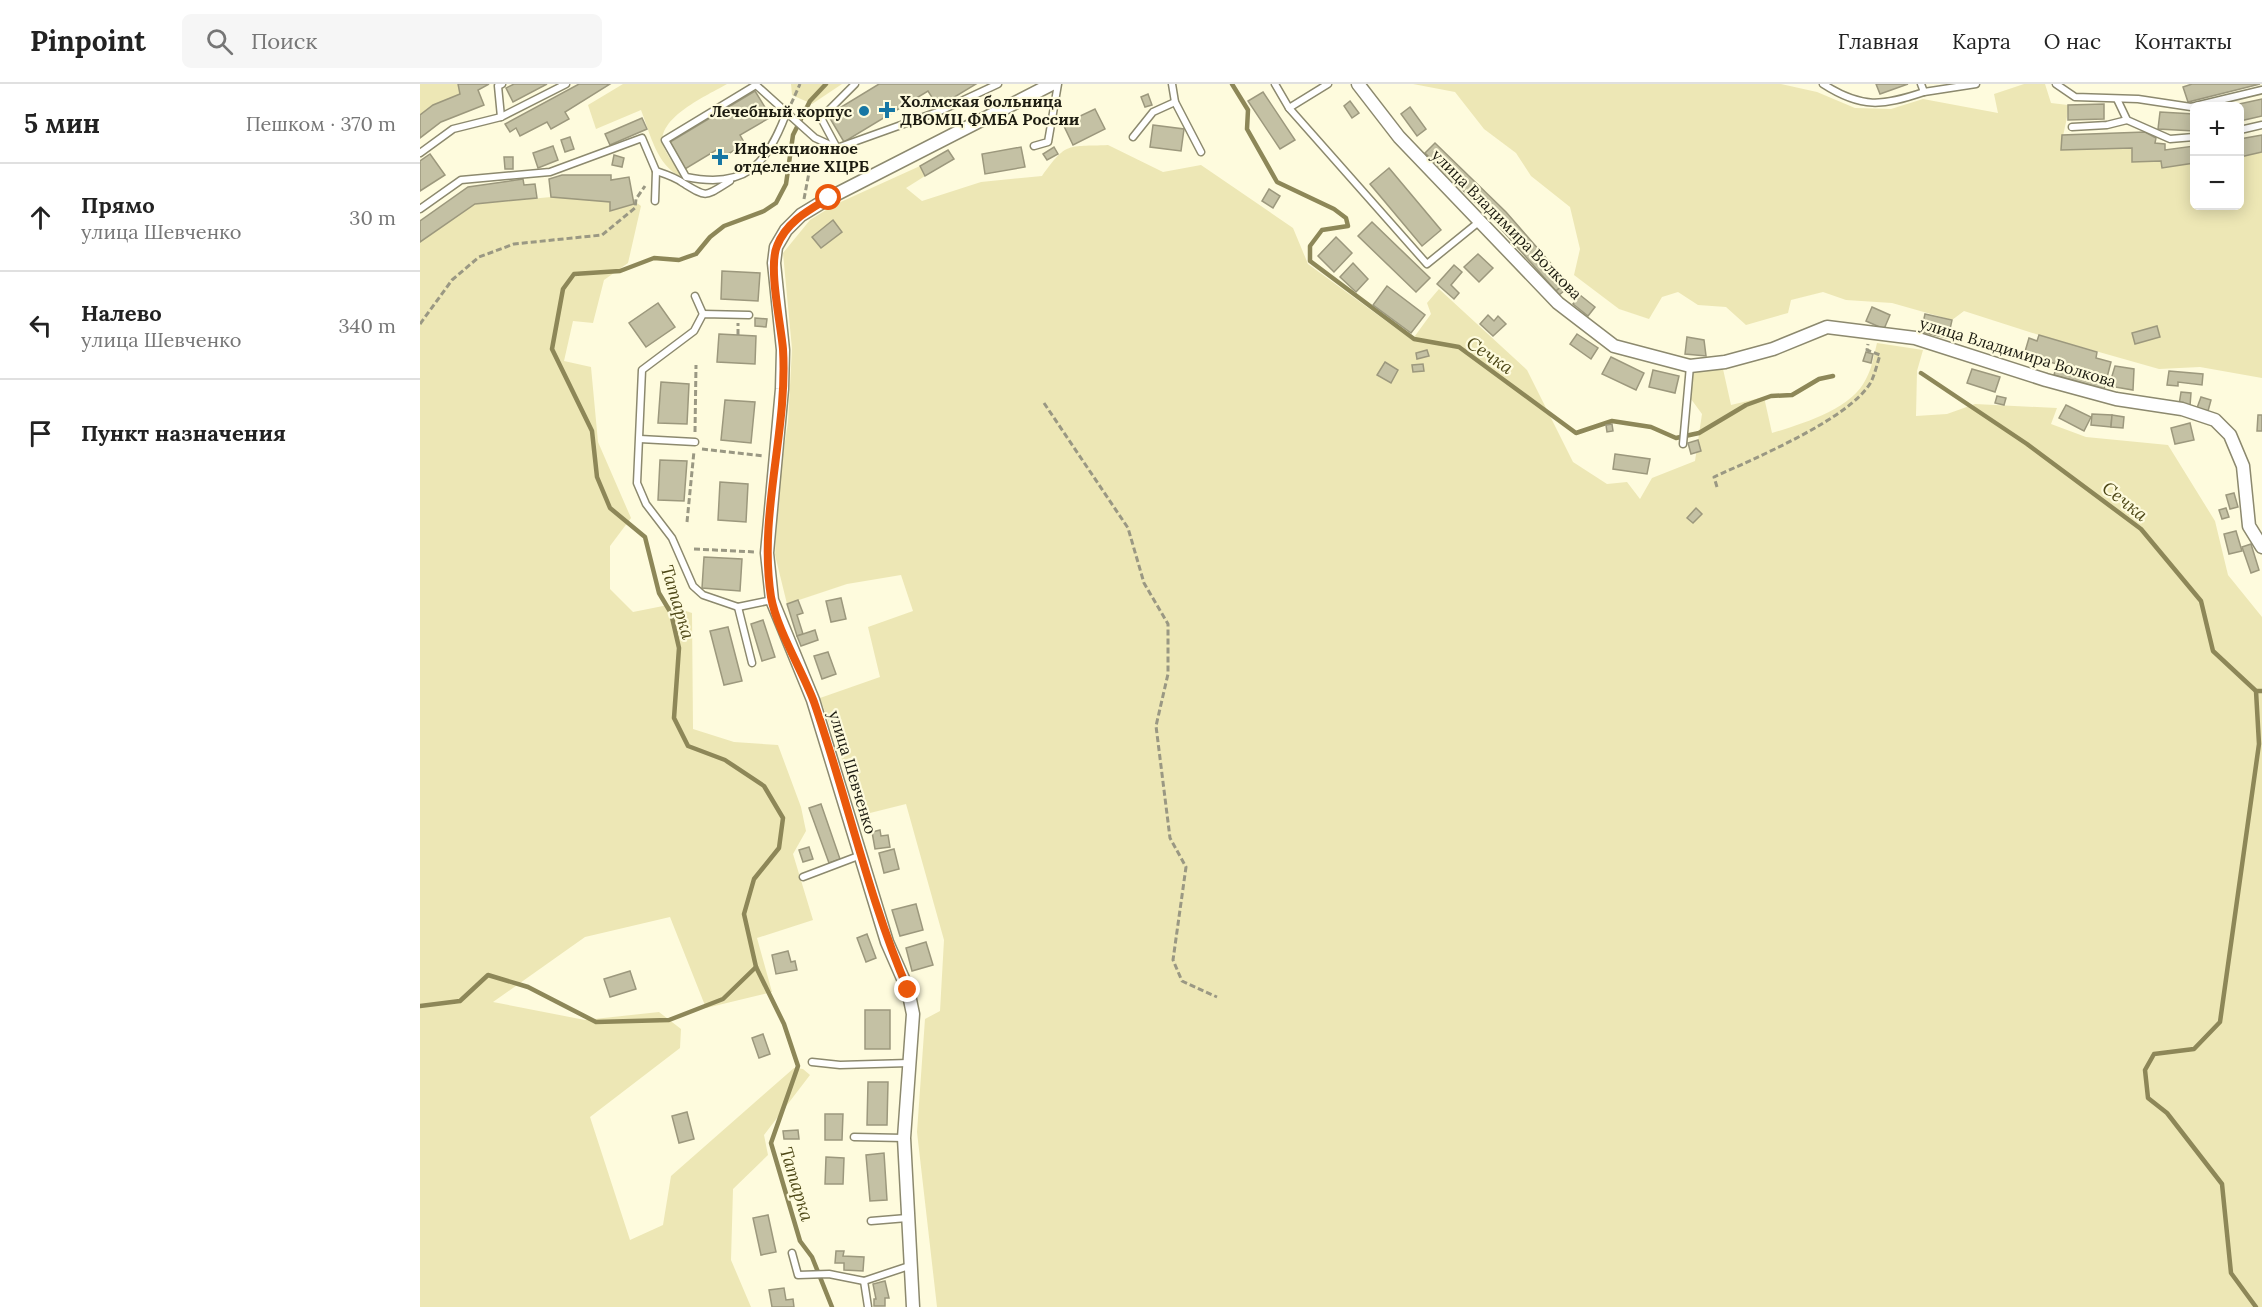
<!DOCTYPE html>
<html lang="ru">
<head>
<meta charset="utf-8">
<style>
	body { margin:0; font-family:Lora,serif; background:#f6f6f6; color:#222 }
	.controls { position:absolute; right:18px; top:18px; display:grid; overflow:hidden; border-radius:9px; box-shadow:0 3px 15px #0003 }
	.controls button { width:54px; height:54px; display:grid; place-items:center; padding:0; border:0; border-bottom:2px solid #e0e0e0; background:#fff; color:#222; font:30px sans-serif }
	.stop { position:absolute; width:18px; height:18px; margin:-14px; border:4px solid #ea580c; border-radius:50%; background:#fff }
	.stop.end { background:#ea580c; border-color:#fff; box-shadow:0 2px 6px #0008 }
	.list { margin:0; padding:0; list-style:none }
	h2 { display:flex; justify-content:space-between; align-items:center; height:78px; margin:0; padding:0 24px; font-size:26px }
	h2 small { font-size:20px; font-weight:400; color:#767676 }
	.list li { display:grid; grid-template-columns:39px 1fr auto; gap:18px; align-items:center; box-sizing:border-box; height:108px; padding:0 24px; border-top:2px solid #e0e0e0 }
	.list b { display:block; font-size:22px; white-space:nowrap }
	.list p { margin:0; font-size:20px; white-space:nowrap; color:#767676 }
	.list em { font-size:20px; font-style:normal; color:#767676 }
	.icon { flex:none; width:33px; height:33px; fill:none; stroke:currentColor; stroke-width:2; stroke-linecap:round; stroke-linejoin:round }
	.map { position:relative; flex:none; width:1842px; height:1223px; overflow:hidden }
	header { display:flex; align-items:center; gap:36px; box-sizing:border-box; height:84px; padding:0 30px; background:#fff; border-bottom:2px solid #e0e0e0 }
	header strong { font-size:28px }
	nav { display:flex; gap:33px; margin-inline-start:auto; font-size:21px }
	.search { width:420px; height:54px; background:#f6f6f6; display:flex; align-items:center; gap:15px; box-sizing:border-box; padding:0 21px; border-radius:9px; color:#767676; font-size:22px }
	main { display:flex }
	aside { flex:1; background:#fff }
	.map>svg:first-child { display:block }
	.green { fill:#ede7b5 }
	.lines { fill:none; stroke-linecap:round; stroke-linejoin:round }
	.stream { stroke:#8d8758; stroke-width:4.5 }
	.building { fill:#c4c1a4; stroke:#9c987d; stroke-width:1.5 }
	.service-casing { stroke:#8c896e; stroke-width:9 }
	.minor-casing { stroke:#8c896e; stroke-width:15 }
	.path { stroke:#9a9883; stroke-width:3; stroke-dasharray:6 3; stroke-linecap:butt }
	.service { stroke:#fff; stroke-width:6 }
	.minor { stroke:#fff; stroke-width:12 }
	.route { stroke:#ea580c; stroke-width:8 }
	.poi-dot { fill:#1777a4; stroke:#fefbdd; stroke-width:2 }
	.labels { text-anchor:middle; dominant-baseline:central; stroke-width:4.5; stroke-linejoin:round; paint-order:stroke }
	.poi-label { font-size:16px; font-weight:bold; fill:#1d1c11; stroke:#fefbdd; text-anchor:start }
	.street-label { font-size:16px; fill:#1d1c11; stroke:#fefbdd }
	.water-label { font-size:18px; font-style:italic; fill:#4e4817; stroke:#fefbdd }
</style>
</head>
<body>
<header>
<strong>Pinpoint</strong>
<div class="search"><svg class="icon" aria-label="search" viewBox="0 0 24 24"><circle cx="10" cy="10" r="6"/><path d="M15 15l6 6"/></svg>Поиск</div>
<nav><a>Главная</a><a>Карта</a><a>О нас</a><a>Контакты</a></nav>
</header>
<main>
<aside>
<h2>5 мин<small>Пешком · 370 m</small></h2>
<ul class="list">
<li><svg class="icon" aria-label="ahead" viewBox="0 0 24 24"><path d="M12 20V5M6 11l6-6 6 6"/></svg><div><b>Прямо</b><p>улица Шевченко</p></div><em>30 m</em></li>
<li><svg class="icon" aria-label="left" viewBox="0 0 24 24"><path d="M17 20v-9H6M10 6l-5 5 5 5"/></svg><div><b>Налево</b><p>улица Шевченко</p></div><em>340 m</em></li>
<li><svg class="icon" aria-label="arrive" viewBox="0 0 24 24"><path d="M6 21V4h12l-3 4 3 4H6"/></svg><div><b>Пункт назначения</b></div></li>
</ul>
</aside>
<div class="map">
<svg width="1842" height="1223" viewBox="0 0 1842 1223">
	<rect width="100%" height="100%" fill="#fefbdd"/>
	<g class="green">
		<polygon points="0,0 38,0 40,10 0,31"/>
		<path d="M203 0H307C288 11 236 34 243 61 246 71 257 83 262 93 237 83 230 49 221 26L176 45 168 21Z"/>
		<polygon points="371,0 422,0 392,20 372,11"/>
		<path d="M993 0H1361L1397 8 1435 24 1471 25 1503 15 1578 29 1574 10 1604 0H1625L1631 19 1648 21C1648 37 1642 50 1641 66L1712 64 1713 78 1741 77 1742 84 1774 79V122H1820V73L1842 68V294L1780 283 1739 285 1619 251 1544 227 1532 236 1472 219 1426 216 1403 208 1371 216 1368 229 1326 241 1306 223 1278 221 1258 208 1242 213 1229 235 1199 225 1154 191 1160 165 1150 123 1111 92 1096 69 1064 45 1035 8Z"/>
		<path d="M688 61 743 88 781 81 873 144 888 180 992 256 1011 230 1007 219 1019 205 1107 286 1153 378 1187 400 1207 398 1220 415 1232 394 1275 377 1282 330 1271 315 1273 290 1277 287 1303 285 1311 321 1344 313 1352 349C1382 340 1432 325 1446 295 1452 284 1454 271 1457 259L1503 266 1497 287 1496 332 1527 330 1555 320 1637 324 1631 340 1666 353 1748 361 1795 437 1808 491 1842 533V1223H517L497 1048 505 935 520 927 524 856 486 720 442 731 400 614 460 593 448 543 493 527 481 491 427 500 367 520 355 471 359 397 368 338 372 265 363 169 390 136 414 121 500 82 505 92 486 104 502 117 561 98 622 92C647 57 647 63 688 61Z"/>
		<polygon points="131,113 190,118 191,127 217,119 221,122 208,179 184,196 173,239 153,237 144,277 171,283 178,358 211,434 190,462 190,505 213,528 248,521 272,529 273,645 314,658 358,661 381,723 386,747 373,770 393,836 337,854 352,908 286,924 250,833 165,853 73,918 165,936 239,928 261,945 260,964 170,1033 210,1156 243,1141 251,1092 374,984 383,985 390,991 344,1051 348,1071 313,1105 311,1176 331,1223 0,1223 0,158 55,120"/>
	</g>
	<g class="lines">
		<g class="stream">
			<polyline points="406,0 390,17 373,51 366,100 356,119 344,127 304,142 290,153 276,170 259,176 234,174 200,187 154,190 143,205 132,265 172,347 177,393 190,424 225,453 239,509 251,529 259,564 254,634 268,662 305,676 344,702 363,734 359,764 334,795 324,830 336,883 364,940 378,982 351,1059 380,1157 392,1173 412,1223"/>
			<polyline points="812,0 828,26 827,45 857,98 914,125 926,134 928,142 902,146 890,162 890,177 994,255 1039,263 1156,349 1192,337 1231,343 1256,354 1279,349 1326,321 1351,312 1372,311 1399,295 1413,292"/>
			<polyline points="1501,289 1607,360 1721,445 1781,517 1793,567 1836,607 1842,607"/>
			<polyline points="0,922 40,917 68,891 108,903 176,938 249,936 303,915 336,883"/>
			<polyline points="1836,1223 1811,1189 1802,1100 1747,1029 1728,1014 1725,986 1734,970 1774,965 1800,938 1839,660 1836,607"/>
		</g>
	</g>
	<g class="building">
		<polygon points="38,0 69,0 58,6 64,21 21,38 0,54 0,31 13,21 40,10"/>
		<polygon points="94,0 127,0 93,18 86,4"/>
		<polygon points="159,0 190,0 145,28 149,35 131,45 127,38 100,52 96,44 90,48 85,40"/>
		<polygon points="459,0 556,0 518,23 508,7 424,58 408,31"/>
		<polygon points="1456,0 1488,0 1460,10"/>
		<polygon points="1772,0 1840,0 1768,18 1763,3"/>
		<polygon points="335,7 351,33 320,51 325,60 303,73 298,65 265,85 250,58"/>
		<polygon points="843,8 875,56 860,65 828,17"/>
		<polygon points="728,10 732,21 725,23 721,13"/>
		<polygon points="1842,15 1842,32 1820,37 1820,22 1810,22"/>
		<polygon points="930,17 939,29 932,34 924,22"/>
		<polygon points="1684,20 1684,35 1648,36 1648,21"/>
		<polygon points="990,23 1006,45 997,52 981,30"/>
		<polygon points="675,25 685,45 653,61 643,40"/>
		<polygon points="1740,28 1774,30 1774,47 1738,45"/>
		<polygon points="222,34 227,45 190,61 185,50"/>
		<polygon points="733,41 764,45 761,67 730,63"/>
		<polygon points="1725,48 1736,54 1735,59 1745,60 1745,66 1774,62 1774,79 1742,84 1741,77 1712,78 1712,64 1641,66 1642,51"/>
		<polygon points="1842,51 1842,68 1820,73 1820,55"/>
		<polygon points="150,53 154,65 145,68 141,56"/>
		<polygon points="1015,59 1086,128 1147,198 1136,207 1075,138 1005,69"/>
		<polygon points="133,62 138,76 118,84 113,69"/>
		<polygon points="601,63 605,83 565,90 562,70"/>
		<polygon points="634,63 638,70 627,76 623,70"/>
		<polygon points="528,66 534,75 505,92 500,82"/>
		<polygon points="10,70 25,91 0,107 0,77"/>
		<polygon points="194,71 204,74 202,83 192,81"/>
		<polygon points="84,73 93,73 93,85 85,85"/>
		<polygon points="969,84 1021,146 1002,162 950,100"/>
		<polygon points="142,91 191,91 191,96 209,93 214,120 190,127 190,118 131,113 129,95"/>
		<polygon points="103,95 104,101 115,100 117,114 55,120 0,158 0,137 48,103"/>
		<polygon points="849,105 860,112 853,124 842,117"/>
		<polygon points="413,136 422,148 401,164 392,153"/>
		<polygon points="952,138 1010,194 996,208 938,152"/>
		<polygon points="916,153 932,169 914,188 898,172"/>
		<polygon points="1058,170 1073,184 1059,198 1044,183"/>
		<polygon points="933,179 948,195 936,208 920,193"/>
		<polygon points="1034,181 1042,188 1031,201 1039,209 1034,215 1017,200"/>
		<polygon points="302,187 340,189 338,217 301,215"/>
		<polygon points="1147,198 1150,202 1139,211 1136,207"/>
		<polygon points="967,202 1005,231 991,249 953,221"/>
		<polygon points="1160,211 1175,223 1168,232 1153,220"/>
		<polygon points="238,219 255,243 226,263 209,239"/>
		<polygon points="1452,223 1470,231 1464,245 1446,237"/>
		<polygon points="1505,230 1532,236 1528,254 1501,248"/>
		<polygon points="1068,231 1074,237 1078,232 1086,240 1073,252 1060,240"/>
		<polygon points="335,234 347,235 346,243 335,242"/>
		<polygon points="1737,242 1740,253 1715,260 1712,249"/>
		<polygon points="299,250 336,252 335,280 297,278"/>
		<polygon points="1157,250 1178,264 1171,275 1150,260"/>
		<polygon points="1619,251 1677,268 1676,274 1691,278 1684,305 1634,291 1637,280 1604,271 1609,254 1617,257"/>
		<polygon points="1267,253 1284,256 1286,272 1265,270"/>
		<polygon points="1007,266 1009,272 997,275 996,269"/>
		<polygon points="1446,268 1453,270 1451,279 1443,277"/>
		<polygon points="1191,273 1224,289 1216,306 1182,290"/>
		<polygon points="965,278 978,286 971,299 957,291"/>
		<polygon points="1003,280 1004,287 993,288 992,281"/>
		<polygon points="1695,282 1714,285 1713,306 1689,302"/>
		<polygon points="1552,285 1580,293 1575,308 1547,299"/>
		<polygon points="1233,286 1259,292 1255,309 1229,303"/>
		<polygon points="1749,287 1783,290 1782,301 1758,298 1758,302 1747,301"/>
		<polygon points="241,298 269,300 267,340 238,339"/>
		<polygon points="1761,308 1771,309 1770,322 1759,321"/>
		<polygon points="1577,312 1586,314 1584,321 1575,319"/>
		<polygon points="1781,313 1791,316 1788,327 1777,324"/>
		<polygon points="305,316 335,318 331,359 301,356"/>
		<polygon points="1646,321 1671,333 1664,347 1639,334"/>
		<polygon points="1672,330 1692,331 1691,343 1671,341"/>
		<polygon points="1692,331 1704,333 1703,344 1691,343"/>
		<polygon points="1838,331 1842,331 1842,347 1837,347"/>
		<polygon points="1770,339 1774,356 1755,360 1751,344"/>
		<polygon points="1192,340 1193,347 1187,348 1186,341"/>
		<polygon points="1278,356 1281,367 1271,370 1268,359"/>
		<polygon points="1195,370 1230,375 1227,390 1193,385"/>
		<polygon points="240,376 267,377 264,417 238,416"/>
		<polygon points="300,398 328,400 326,438 298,436"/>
		<polygon points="1814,409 1818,423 1810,425 1806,411"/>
		<polygon points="1276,424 1282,430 1273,439 1267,434"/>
		<polygon points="1806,424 1809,433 1802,435 1799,426"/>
		<polygon points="1816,447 1822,467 1809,470 1804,450"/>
		<polygon points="1831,460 1839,486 1831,489 1822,463"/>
		<polygon points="284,473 322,475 320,507 282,504"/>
		<polygon points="421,514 426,535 411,538 406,517"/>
		<polygon points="378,516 383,529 377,531 383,550 377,552 367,520"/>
		<polygon points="343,536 355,573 342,577 331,540"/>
		<polygon points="308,543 322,597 304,601 290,547"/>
		<polygon points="395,546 398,556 381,562 377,552"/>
		<polygon points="408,568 416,590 402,595 394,572"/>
		<polygon points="401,720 420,775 409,779 389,724"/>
		<polygon points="460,746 461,752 468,751 470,763 455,765 452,748"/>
		<polygon points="389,763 393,775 383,778 379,766"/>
		<polygon points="474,765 479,785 464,789 459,769"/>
		<polygon points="496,820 503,846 480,852 472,826"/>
		<polygon points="447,850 456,874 446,878 437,854"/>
		<polygon points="506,858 513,881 492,887 486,864"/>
		<polygon points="368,867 371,878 375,877 377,886 356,890 352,871"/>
		<polygon points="210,887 216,905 190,913 184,895"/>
		<rect x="445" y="926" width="25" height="39"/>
		<polygon points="343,950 350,970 339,974 332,954"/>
		<polygon points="448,998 468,998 467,1041 447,1041"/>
		<polygon points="267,1028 274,1055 259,1059 252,1032"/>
		<polygon points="405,1030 423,1030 422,1056 405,1056"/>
		<polygon points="378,1046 379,1055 364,1055 363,1047"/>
		<polygon points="464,1069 467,1116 450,1117 446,1071"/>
		<polygon points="406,1073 424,1074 423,1100 405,1100"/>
		<polygon points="348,1131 356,1168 341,1171 333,1134"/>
		<polygon points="416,1167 424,1167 423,1172 444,1173 443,1187 424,1186 424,1179 415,1179"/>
		<polygon points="465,1197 469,1214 465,1214 465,1222 454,1222 454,1215 456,1215 453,1200"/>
		<polygon points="364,1204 366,1216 373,1215 374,1223 352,1223 349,1206"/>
	</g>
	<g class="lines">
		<defs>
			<g id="service">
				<polyline points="752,0 755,18 781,68"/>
				<polyline points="855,0 869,24 1007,180 1060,137"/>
				<path d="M1403 0C1442 25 1462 22 1504 8L1501 0"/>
				<polyline points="1636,0 1655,13 1718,15 1771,23 1842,6"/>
				<polyline points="1504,8 1556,0"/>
				<polyline points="1697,15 1707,36 1750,55 1774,53"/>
				<polyline points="869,24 908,0"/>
				<path d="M366 30C346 82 325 105 266 93L245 56 336 1 395 54 417 64 520 27 578 0"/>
				<polyline points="81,33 78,2 82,0"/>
				<polyline points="1652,43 1687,41 1707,36"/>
				<polyline points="1820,46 1842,41"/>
				<polyline points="713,53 733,28 755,18"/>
				<polyline points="614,62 628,58 638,0"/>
				<polyline points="417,64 401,34 435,0"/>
				<polyline points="0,69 33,45 81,33 146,0"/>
				<polyline points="235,117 236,87"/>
				<path d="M0 125 41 96 130 88 222 54 236 87C245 90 255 93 263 99 288 114 284 113 310 97"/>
				<polyline points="275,212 283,230"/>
				<polyline points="329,231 283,230 274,247 222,286 217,399 226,420 252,454 273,502 283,511 318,523 352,516"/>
				<polyline points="220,355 275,358"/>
				<polyline points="1263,360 1270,282"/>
				<polyline points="318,523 332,579"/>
				<polyline points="383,793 441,771"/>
				<polyline points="392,978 420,981 489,979"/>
				<polyline points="434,1053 484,1054"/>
				<polyline points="451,1137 487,1134"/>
				<polyline points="372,1169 378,1191 409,1190 444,1197 489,1182"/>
				<polyline points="444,1197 448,1223"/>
			</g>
			<g id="minor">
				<polyline points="938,0 979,53 1138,219 1194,262 1270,282 1305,278 1353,265 1407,243 1495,254 1626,296 1696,315 1762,325 1795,336 1810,351 1823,382 1829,442 1842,463"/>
				<polyline points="493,1223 484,1054 493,930 488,906 467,858 393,616 352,516 347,469 362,305 363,266 354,179 356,163 366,146 381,131 409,114 632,0"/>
			</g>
		</defs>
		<use href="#service" class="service-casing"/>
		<use href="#minor" class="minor-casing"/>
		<g class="path">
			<polyline points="371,20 380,0"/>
			<polyline points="384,115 391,78"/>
			<polyline points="0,240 32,196 59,173 94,160 182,151 215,124 216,115 225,102"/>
			<polyline points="318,251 318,239"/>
			<polyline points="624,319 708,444 724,499 748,540 748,590 736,642 750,754 766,783 753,876 762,897 797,913"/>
			<polyline points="275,348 276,281"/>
			<polyline points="282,365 344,372"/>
			<path d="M1297 403 1294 393C1333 375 1430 335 1451 298 1455 290 1457 280 1460 271L1447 266 1448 260"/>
			<polyline points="267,438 274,367"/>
			<polyline points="274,465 336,468"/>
		</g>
		<use href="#service" class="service"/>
		<use href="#minor" class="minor"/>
	</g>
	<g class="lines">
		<path class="route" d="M409 114C389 126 366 138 357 162 348 183 361 241 363 265 368 348 338 430 351 513 357 546 382 586 394 618 427 713 448 813 488 906"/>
	</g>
	<g class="poi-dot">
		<path d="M464 17h6v6h6v6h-6v6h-6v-6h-6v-6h6z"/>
		<circle cx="444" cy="27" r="6"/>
		<path d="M297 64h6v6h6v6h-6v6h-6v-6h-6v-6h6z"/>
	</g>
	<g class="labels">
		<g class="poi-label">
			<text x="480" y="17">Холмская больница<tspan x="480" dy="18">ДВОМЦ ФМБА России</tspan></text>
			<text x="432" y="27" text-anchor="end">Лечебный корпус</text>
			<text x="314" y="64">Инфекционное<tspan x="314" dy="18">отделение ХЦРБ</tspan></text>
		</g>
		<g class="street-label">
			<text transform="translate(1087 140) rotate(45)">улица Владимира Волкова</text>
			<text transform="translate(1598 268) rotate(17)">улица Владимира Волкова</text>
			<text transform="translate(433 688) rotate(73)">улица Шевченко</text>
		</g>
		<g class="water-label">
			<text transform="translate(1070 271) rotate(34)">Сечка</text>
			<text transform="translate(1705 417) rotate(38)">Сечка</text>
			<text transform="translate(258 518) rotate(73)">Татарка</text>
			<text transform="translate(377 1100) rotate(73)">Татарка</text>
		</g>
	</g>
</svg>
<div class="controls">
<button>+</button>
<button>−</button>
</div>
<div class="stop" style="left:409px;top:114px"></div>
<div class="stop end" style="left:488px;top:906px"></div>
</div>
</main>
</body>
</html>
